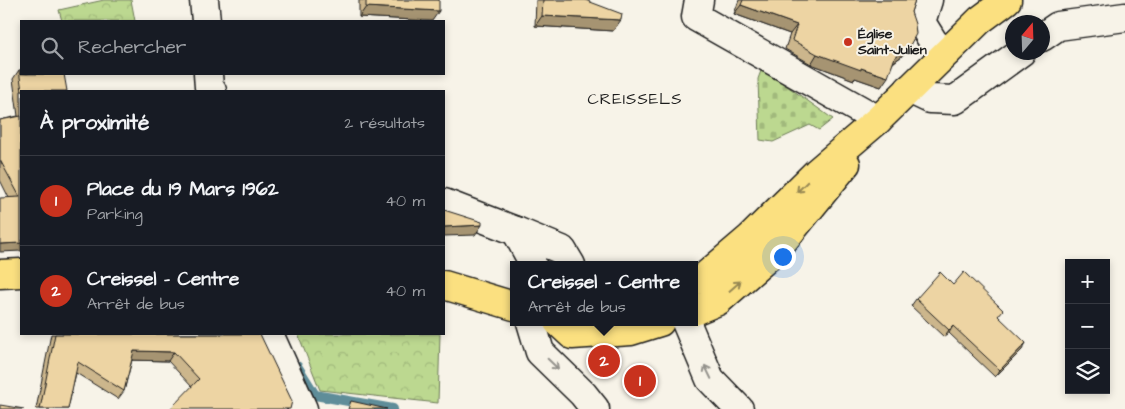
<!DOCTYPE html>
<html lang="fr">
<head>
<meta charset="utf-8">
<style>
	body { margin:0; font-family:"Architects Daughter",sans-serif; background:#20242c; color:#f1f3f6 }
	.controls { position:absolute; right:15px; bottom:15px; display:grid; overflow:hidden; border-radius:0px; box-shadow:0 2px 8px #0003 }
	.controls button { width:45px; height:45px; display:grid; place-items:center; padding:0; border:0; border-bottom:1px solid #363941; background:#171b24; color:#f1f3f6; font:25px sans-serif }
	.compass { position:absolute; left:1005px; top:15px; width:45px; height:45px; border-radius:50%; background:#171b24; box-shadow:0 2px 8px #0003; rotate:19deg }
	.you { position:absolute; left:782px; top:256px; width:18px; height:18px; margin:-12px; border:4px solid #fff; border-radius:50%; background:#1a73e8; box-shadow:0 0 0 8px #1a73e833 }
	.badge { display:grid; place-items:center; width:32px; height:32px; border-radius:50%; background:#c8321e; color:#fff; font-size:16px; font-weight:700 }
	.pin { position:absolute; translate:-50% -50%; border:2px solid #fff; box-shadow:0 1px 5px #0006 }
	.popup { position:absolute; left:510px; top:261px; width:188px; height:65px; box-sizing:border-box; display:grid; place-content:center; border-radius:0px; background:#171b24; filter:drop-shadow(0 1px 4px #0005); font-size:16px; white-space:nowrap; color:#9ea1a6 }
	.popup b { font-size:19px; color:#f1f3f6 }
	.popup::after { content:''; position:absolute; left:50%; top:100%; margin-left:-10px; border:10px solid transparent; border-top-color:#171b24 }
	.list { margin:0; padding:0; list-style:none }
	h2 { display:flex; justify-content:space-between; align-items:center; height:65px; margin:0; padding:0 20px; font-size:21px }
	h2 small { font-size:16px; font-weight:400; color:#9ea1a6 }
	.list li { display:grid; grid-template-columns:32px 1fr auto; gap:15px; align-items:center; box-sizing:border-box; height:90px; padding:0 20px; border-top:1px solid #363941 }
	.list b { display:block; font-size:19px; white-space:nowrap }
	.list p { margin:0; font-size:16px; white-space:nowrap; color:#9ea1a6 }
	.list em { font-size:16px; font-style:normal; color:#9ea1a6 }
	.icon { flex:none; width:28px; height:28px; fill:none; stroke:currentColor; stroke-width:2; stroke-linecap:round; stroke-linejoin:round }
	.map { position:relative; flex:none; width:1125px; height:409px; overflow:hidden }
	.search { position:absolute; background:#171b24; box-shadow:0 2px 8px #0003; left:20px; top:20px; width:425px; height:55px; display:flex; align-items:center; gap:12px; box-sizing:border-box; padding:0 18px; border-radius:0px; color:#9ea1a6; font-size:19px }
	.panel { position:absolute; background:#171b24; box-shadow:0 2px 8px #0003; left:20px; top:90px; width:425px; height:245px; border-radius:0px }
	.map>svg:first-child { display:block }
	.forest { fill:url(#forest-crowns); stroke:#6c7a56 }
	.cemetery { fill:url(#cemetery-stones); stroke:#6c7a56 }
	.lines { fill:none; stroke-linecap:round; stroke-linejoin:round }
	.stream { stroke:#5f8d99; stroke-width:10 }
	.street-casing { stroke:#1c1c1c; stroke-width:31 }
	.primary-casing { stroke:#1c1c1c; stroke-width:31 }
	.street { stroke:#f7f3e8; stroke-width:28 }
	.primary { stroke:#fbe080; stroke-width:28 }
	.wall { fill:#ccb68c; stroke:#1c1c1c }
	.shaded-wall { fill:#a69472; stroke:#1c1c1c }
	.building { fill:#edd4a3; stroke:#1c1c1c }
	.oneway { stroke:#978853 }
	.oneway2 { stroke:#94928c }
	.poi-dot { fill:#c8321e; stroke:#f7f3e8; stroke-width:2 }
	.labels { text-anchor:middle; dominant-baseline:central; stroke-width:4; stroke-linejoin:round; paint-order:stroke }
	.poi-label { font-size:14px; font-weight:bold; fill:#1c1c1c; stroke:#f7f3e8; text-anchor:start }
	.quarter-label { font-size:16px; letter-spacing:1px; fill:#1c1c1c; stroke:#f7f3e8 }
</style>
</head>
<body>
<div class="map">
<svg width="1125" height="409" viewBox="0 0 1125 409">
	<defs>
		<pattern id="forest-crowns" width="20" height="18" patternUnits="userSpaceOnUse" patternTransform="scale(1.25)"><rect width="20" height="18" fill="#bcd890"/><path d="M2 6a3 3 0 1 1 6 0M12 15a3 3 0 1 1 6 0" fill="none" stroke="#a1b97c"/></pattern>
		<pattern id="cemetery-stones" width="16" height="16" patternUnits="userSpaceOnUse" patternTransform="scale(1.25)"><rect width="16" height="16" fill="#bcd890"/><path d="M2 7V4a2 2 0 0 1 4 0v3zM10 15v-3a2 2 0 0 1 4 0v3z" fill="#a1b97c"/></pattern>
	</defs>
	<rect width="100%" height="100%" fill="#f7f3e8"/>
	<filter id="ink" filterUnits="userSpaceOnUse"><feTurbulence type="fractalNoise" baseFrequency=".02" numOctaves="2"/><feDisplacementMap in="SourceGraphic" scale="10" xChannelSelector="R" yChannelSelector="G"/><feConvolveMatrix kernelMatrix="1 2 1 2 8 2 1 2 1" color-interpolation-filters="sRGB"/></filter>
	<g filter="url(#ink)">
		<g class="forest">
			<polygon points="104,0 131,0 135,21 62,21 59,10"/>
			<polygon points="298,334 440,334 438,403 320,390"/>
		</g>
		<polygon class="cemetery" points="762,68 833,119 819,130 810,125 773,142 760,140 758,79"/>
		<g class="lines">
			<polyline class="stream" points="297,366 315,395 393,409"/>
			<defs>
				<g id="street">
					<polyline points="204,0 206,21"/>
					<polyline points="699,0 696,17 878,120"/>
					<polyline points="928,0 921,22 934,43 947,52"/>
					<polyline points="1042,37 1058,26 1125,17"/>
					<polyline points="208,74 209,87 212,91"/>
					<polyline points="909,89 930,99 955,100 1021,52"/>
					<polyline points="444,203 516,231"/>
					<polyline points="532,265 531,259 516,231 562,250 571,265"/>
					<polyline points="531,322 540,352 583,394 595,409"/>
					<polyline points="686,322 710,379 739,409"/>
					<polyline points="269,334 303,409"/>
				</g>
				<g id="primary">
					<polyline points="0,274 21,273"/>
					<polyline points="694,281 703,278 750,238 817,172 878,120 980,20 1007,0"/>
					<polyline points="444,285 514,306"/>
					<polyline points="694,311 718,301 775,251 846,164"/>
					<polyline points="558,322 572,335 631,331 660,322"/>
				</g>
			</defs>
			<use href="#street" class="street-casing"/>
			<use href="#primary" class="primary-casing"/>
			<use href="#street" class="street"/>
			<use href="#primary" class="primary"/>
		</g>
		<g class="wall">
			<polygon points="359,0 439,0 432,21 359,17"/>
			<polygon points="536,0 585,0 613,31 535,26"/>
			<polygon points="739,0 915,0 911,12 909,47 902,56 893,63 881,87 855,78 854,80 811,64 785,49 790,34 734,14"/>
			<polygon points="19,70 67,91 21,91 21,251 9,198 0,180 0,120 18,116 13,79"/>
			<polygon points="916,299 999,317 1022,350 995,377 949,333 944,337 911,306"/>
			<polygon points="51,334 260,334 192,387 168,361 132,360 124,391 118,399 76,373 68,409 36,409"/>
		</g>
		<g class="shaded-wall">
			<polygon points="741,5 797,25 790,34 734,14"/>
			<polygon points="366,7 439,11 432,21 359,17"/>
			<polygon points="542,16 621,20 613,31 535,26"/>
			<polygon points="909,47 902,56 888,66 895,57"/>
			<polygon points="817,54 861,68 888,77 881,87 855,78 854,80 811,64"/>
			<polygon points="482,225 475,235 444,236 444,227"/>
			<polygon points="21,243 21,251 0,252 0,244"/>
			<polygon points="953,326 949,333 944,337 949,330"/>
			<polygon points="1026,343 1022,350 995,377 1000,370"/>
			<polygon points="134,351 174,352 168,361 128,360"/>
		</g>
		<g class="building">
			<polygon points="366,0 439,0 439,11 366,7"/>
			<polygon points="543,0 585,0 622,14 621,20 542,16"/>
			<polygon points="743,0 915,0 911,12 915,24 916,34 909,47 895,57 888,77 861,68 861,70 817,54 792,40 797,25 741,5"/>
			<polygon points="19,70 21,70 21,74 64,74 67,91 22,91"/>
			<polygon points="21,116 21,243 0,244 0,198 20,197 0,160 0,120"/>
			<polygon points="444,210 482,222 482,225 444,227"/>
			<polygon points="940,272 953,285 964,272 1003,310 998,316 1026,343 1000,370 953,326 949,330 916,299"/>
			<polygon points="55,334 260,334 292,401 290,409 170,409 199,379 174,352 134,351 124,391 78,362 68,409 40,409"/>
			<polygon points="351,401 387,409 348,409"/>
			<polygon points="0,405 24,409 0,409"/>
		</g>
		<defs><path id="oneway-shaft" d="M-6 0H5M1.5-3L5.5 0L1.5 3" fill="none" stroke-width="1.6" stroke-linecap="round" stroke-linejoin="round" transform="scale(1.25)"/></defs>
		<g class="oneway">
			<use href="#oneway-shaft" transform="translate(802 187) rotate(135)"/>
			<use href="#oneway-shaft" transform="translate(735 286) rotate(-41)"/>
		</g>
		<g class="oneway2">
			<use href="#oneway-shaft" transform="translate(553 364) rotate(44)"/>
			<use href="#oneway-shaft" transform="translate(708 372) rotate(-116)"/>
		</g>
	</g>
	<circle class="poi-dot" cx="848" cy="42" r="5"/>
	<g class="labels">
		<g class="poi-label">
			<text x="858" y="34">Église<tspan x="858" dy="16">Saint-Julien</tspan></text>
		</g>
		<g class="quarter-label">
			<text x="635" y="99">CREISSELS</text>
		</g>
	</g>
</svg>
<div class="controls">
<button>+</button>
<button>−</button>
<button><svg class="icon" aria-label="layers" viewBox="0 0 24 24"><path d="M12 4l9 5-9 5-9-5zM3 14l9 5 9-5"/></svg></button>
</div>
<svg class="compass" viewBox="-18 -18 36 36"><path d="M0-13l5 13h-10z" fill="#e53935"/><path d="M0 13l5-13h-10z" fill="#9ea1a6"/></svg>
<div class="you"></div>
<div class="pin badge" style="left:640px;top:381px">1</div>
<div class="pin badge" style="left:604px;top:361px">2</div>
<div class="popup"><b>Creissel - Centre</b>Arrêt de bus</div>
<div class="search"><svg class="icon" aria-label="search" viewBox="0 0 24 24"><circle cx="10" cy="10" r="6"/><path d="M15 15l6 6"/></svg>Rechercher</div>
<section class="panel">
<h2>À proximité<small>2 résultats</small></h2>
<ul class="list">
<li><span class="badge">1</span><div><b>Place du 19 Mars 1962</b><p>Parking</p></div><em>40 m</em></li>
<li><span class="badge">2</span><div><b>Creissel - Centre</b><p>Arrêt de bus</p></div><em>40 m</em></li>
</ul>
</section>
</div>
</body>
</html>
